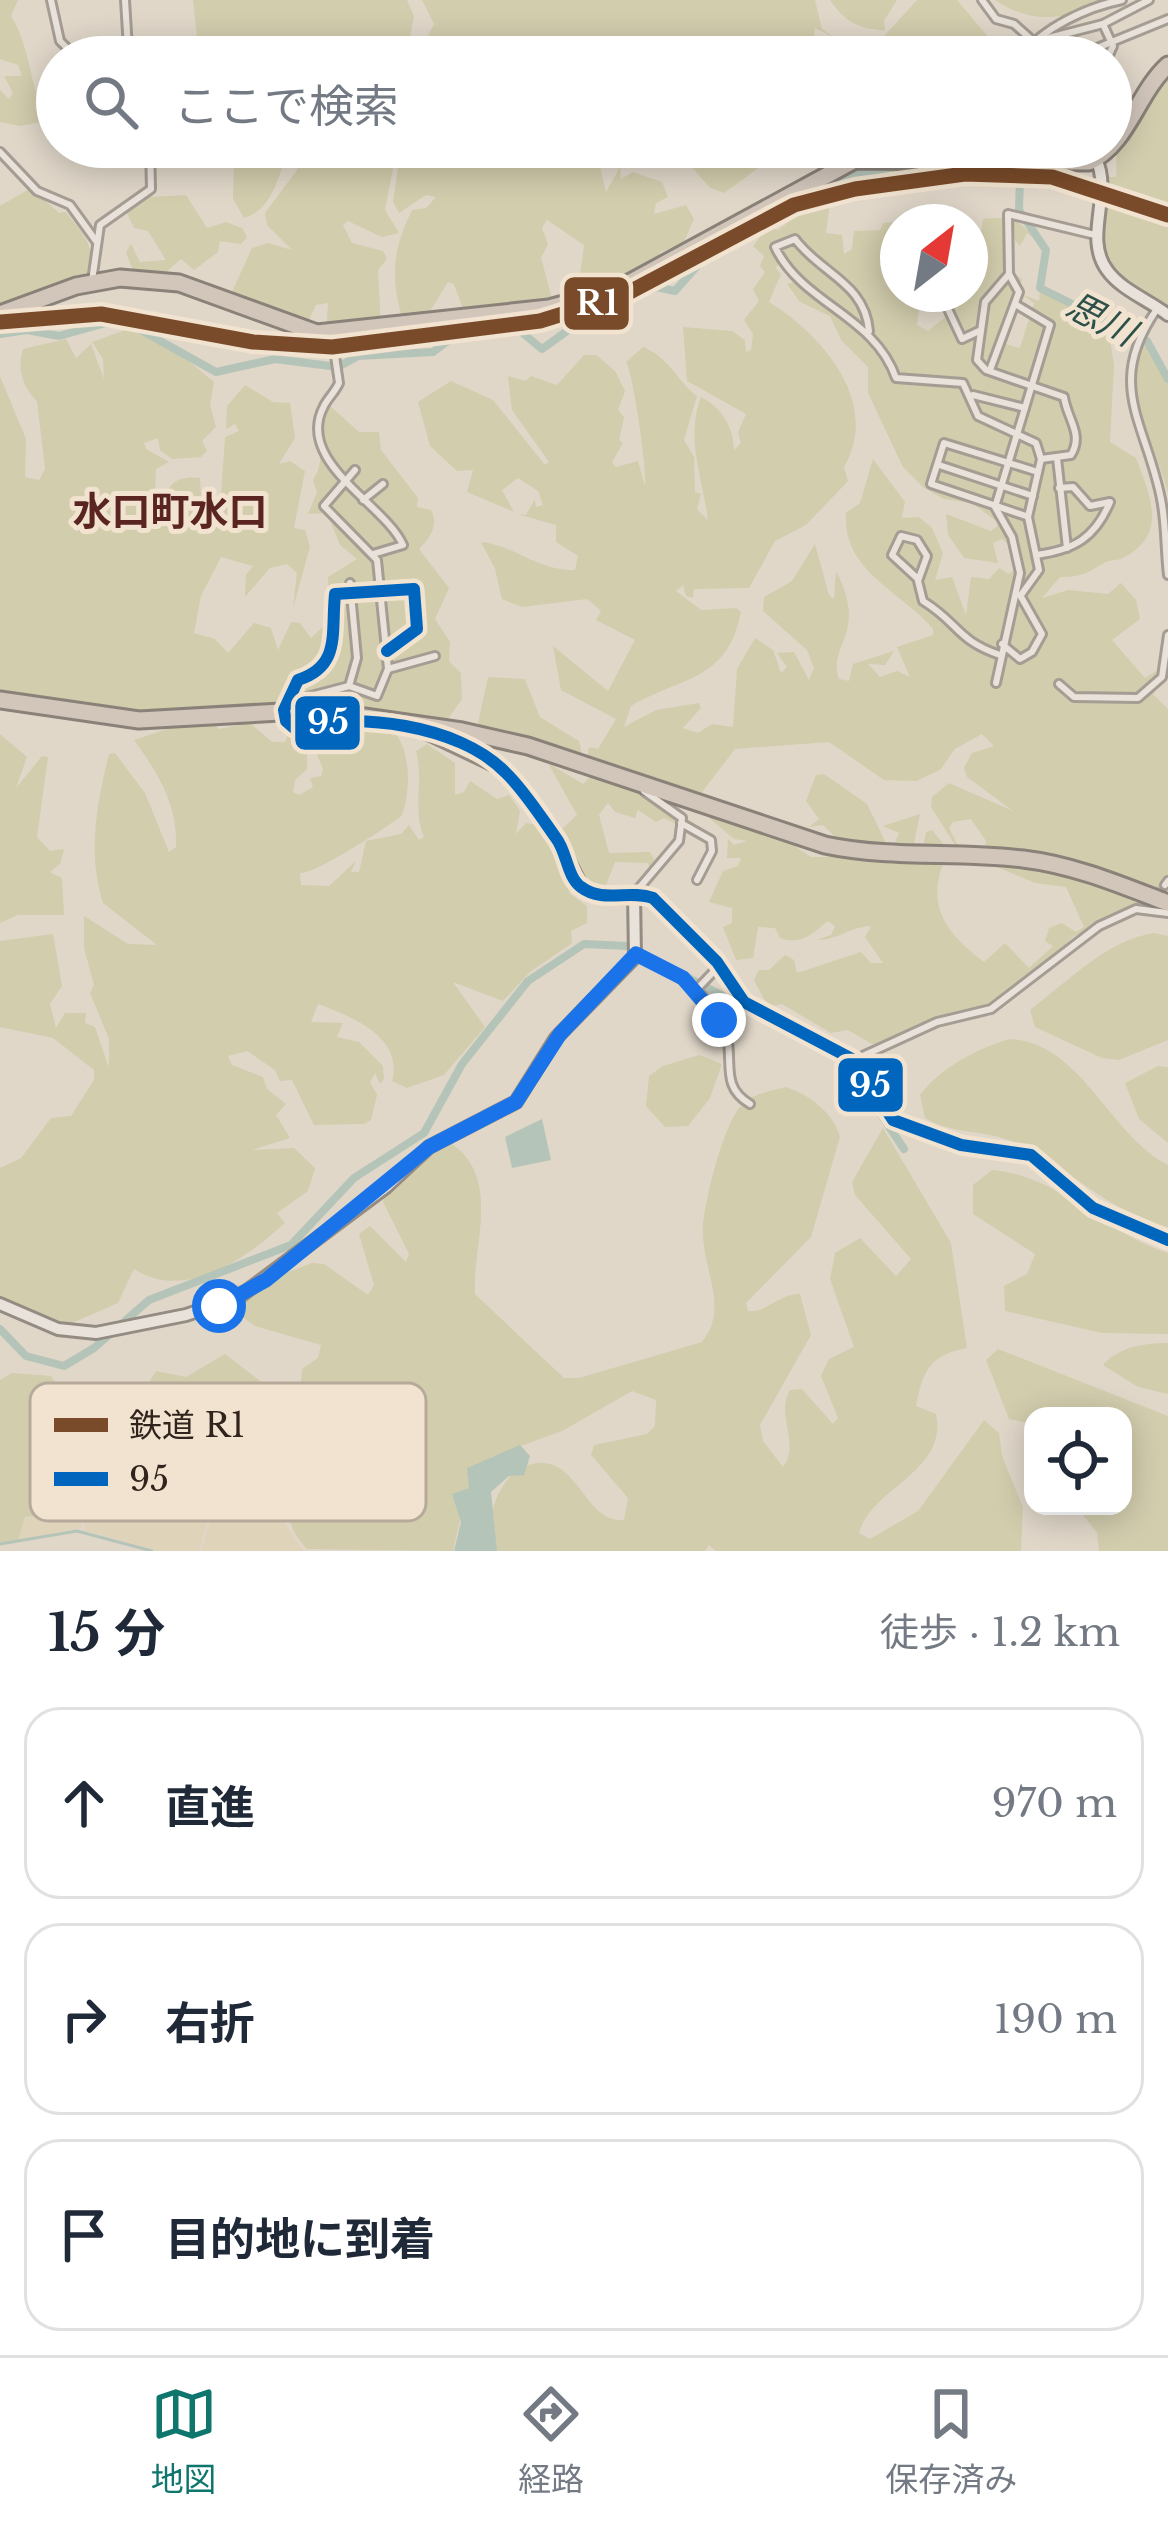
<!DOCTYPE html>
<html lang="ja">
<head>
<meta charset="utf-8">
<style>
	body { margin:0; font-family:"Libre Baskerville","Noto Sans JP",serif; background:#f2f2f3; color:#1f2937 }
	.controls { position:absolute; right:36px; bottom:36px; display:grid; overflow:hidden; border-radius:24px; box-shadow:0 6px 30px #0003 }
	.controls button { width:108px; height:108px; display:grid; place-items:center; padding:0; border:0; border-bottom:3px solid #e0e1e3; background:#fff; color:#1f2937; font:60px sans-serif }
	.compass { position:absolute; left:880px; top:204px; width:108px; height:108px; border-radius:50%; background:#fff; box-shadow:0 6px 30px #0003; rotate:31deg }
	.stop { position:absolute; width:36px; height:36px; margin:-27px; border:9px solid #1a73e8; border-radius:50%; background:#fff }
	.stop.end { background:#1a73e8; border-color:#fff; box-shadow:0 3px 12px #0008 }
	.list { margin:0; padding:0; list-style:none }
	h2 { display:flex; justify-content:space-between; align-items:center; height:156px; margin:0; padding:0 48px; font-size:51px }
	h2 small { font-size:39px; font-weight:400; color:#747a83 }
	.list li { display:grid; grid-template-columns:78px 1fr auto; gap:36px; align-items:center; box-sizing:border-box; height:192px; margin:0 24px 24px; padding:0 24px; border:3px solid #e0e1e3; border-radius:36px }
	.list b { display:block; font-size:45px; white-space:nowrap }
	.list em { font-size:39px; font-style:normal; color:#747a83 }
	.icon { flex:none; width:66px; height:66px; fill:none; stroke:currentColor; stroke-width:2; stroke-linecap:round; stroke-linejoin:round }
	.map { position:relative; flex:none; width:1168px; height:1551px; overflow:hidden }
	.search { position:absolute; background:#fff; box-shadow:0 6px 30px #0003; left:36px; right:36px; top:36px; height:132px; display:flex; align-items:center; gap:30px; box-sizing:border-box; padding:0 42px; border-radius:66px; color:#747a83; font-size:45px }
	.sheet { height:804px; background:#fff }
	nav { display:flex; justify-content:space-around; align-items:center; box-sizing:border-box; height:168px; border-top:3px solid #e0e1e3; background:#fff; font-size:33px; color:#747a83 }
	nav a { display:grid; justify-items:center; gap:6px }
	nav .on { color:#0f766e }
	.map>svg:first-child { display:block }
	.farmland { fill:#dfd3ba }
	.green { fill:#d2cdad; fill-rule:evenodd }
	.water { fill:#b5c4b8 }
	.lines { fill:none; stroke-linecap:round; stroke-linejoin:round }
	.stream { stroke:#b5c4b8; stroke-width:3 }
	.river { stroke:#b5c4b8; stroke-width:8 }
	.street-tunnel { stroke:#bdb3a7; stroke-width:6; stroke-dasharray:6 3; stroke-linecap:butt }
	.street-casing { stroke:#a59c93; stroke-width:12 }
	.secondary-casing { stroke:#948c83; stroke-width:16 }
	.highway-casing { stroke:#8a8279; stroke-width:21 }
	.street { stroke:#e8e2da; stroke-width:6 }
	.secondary { stroke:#e8e2da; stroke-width:10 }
	.highway { stroke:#d2c6bb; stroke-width:15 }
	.bus-1-casing { stroke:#f1e3cf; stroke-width:21 }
	.bus-1 { stroke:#0065bd; stroke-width:12 }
	.rail-1-casing { stroke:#f1e3cf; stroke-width:24 }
	.rail-1 { stroke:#7a4b2a; stroke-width:15 }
	.route { stroke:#1a73e8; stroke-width:15 }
	.labels { text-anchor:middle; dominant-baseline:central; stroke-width:10; stroke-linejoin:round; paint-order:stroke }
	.water-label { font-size:36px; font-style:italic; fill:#2d5049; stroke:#f1e3cf }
	.quarter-label { font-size:39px; font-weight:bold; fill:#5a2520; stroke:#f1e3cf }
	.key { fill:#f1e3cf; stroke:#b7aa9a; stroke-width:3 }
	.key-label { font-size:33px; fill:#31241d }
	.line-badge { stroke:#f1e3cf; stroke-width:4.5 }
	.badge-label { font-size:33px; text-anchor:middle; font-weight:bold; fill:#fff }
</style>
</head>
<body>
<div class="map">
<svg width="1168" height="1551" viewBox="0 0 1168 1551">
	<rect width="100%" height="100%" fill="#e0d7c9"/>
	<g class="farmland">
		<polygon points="110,1485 210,1511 199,1551 158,1551 84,1530 91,1501"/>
		<polygon points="84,1500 81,1528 19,1540 25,1519 46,1512 62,1515"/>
		<polygon points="213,1512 284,1523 304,1551 201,1551"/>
	</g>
	<g class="green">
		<path d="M0 0H18L11 16C31 48 29 86 47 121L20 126 0 122V90L9 99 13 93 4 76H22L18 65 0 59Z"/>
		<polygon points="193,0 407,0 414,16 406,57 199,57"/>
		<polygon points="422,0 815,0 822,29 835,38 815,28 814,35 837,53 835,57 721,57 707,44 701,47 711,57 432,57 428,36 434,24"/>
		<path d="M830 0H897L884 21 885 30C859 30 844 21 830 0Z"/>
		<polygon points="917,0 957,0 1000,51 1074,43 1096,57 900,57 884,43 884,36"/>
		<path d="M995 0H1109C1070 19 1033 26 995 0Z"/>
		<polygon points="1168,70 1168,207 1108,189 1107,177 1116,177 1117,147"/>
		<path d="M220 147H291C277 173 276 208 244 218L233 199 234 154Z"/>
		<polygon points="300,147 397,147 385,210 399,233 382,237 348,221 343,225 352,243 383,251 387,259 378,270 381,326 326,331 328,303 316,305 305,328 231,294 252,248 268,243 292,250 267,225 265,213 297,170"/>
		<path d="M401 147H568L567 155 600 166 606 192 620 167 621 179 633 172 662 182 668 197 656 203 654 214 686 205 694 219 683 244 660 252 656 265 577 299 584 245 547 220 542 228 548 244 541 258 553 302 464 312 454 284 448 282 424 321 403 322C391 278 391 254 412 210L426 208 436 197 426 195 399 213 393 202Z"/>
		<polygon points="643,147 748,147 765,163 724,193 710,188 689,164"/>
		<path d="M31 188 59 213 66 212C83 234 100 250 86 278L0 311V206Z"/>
		<polygon points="186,195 207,228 226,222 242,228 247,237 241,244 220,241 218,252 194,270 181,259 165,273 133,271 126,252 131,244 140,262 166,260 148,231 134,228 126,211 150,197"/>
		<path d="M1116 200 1168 222V312C1117 279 1093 265 1107 201Z"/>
		<path d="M830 201 826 233 842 235 844 254 852 249 854 231 880 230 883 223 894 222 898 294H910V305L919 310 917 325 928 331 949 314 931 294H970V242L979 243 983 219C1014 215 1020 222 1040 243L1027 233 1020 246 1005 229C1003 248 1004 269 1022 279L1003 343 1020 348 1034 303 1021 294 1039 301 1040 290 1108 324 1114 365 1110 442 1136 458C1151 498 1168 535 1123 558 1117 561 1110 559 1104 563 1088 572 1081 578 1060 577L1042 598 1068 590 1108 594 1121 583 1136 600 1140 619 1112 640 1145 678 1156 671 1164 679 1153 694 1168 709V887L1138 888 984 850 986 841 971 819 953 822 949 828 957 844 979 851 922 853 926 832 932 830 945 846 955 845 931 807 932 797 949 783 1013 811 967 777 964 768 972 753 994 746 982 734 955 749 940 770 916 781 884 780 829 742 735 749 699 796 586 762 589 747 598 749 616 719 561 690 553 646 608 691 635 640 596 620 601 611 587 599 522 607 502 599 495 569 481 542C514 545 538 571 575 570L578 556 556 542V525L517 514 526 515 535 499 536 507 543 505 538 491 518 478 502 490 514 512 467 492 473 470 457 471 430 446 418 402 451 381 493 400 545 465 549 462 512 410 508 376 525 381 531 376 557 385 584 355H596L615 371 625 391 618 410 624 417 619 440 623 443 612 462 616 467 638 461 645 486C648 475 633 373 626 362L643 347C668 356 679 383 697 396L684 440 694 457 695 492 701 494 697 509 708 520C703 481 685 437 701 397 721 407 734 427 734 450L741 443 738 432 746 414 687 381 683 327 732 331 745 340 746 352 751 350 753 334 744 320 759 301 753 289 765 272 760 266 764 256 753 246 767 228 778 230 811 205ZM784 264 858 324 853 330 793 282 787 284 800 302 830 316 841 340 868 367V393L903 467 924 488 944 499 972 503 1000 524 991 531 946 514 948 535 964 558 998 563 993 543 1002 539 1018 553 1020 564 1009 574 999 568 989 579 971 577 966 615 952 577 935 580 943 553 932 528 919 517 902 518 905 502 873 459 860 503 846 513C842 571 901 591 933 629V635L897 647 910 677 897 671 880 677 868 664 885 665 894 651 853 664 849 681 839 679C827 643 869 635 836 571L834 599 829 595 815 544 792 581 764 597 763 611 807 650 814 668 809 680 794 652 777 653 787 667 781 673 773 650 755 638 737 669 733 727 712 724 698 733 683 728 701 708 699 703 656 710 624 727 631 706C682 676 727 682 741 612L736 608 701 610 676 591 683 585 686 596 693 598 694 589 749 588 775 541 806 525 848 481 844 467C882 402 821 334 769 302L781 274 775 267Z"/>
		<path d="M134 327 174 349 214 382 210 405 216 427 202 441 207 451 201 457 172 459 160 450 158 438 144 443 146 449 169 462 156 469 155 499 164 501C168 481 181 476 200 478L203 522 220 507 225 437 239 431 235 424 226 429 227 406 245 385 273 402 290 403 295 438 279 464 290 461 305 471 294 528 305 530 310 547 293 608 297 573 287 564 270 568 245 597 246 575 253 566 221 557 201 596 194 633 215 639 228 653 254 623 271 628 278 650 291 622 300 623 311 638 330 620 328 577 357 559 340 545 327 513 308 514 317 492 313 480C328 459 315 428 329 405L359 432H379L381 450 418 498 417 507 431 510C439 525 430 538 419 549L449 588 435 619 450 642 449 661 461 673 462 699 448 719 477 728 488 677 525 679 540 717 579 741 583 758 304 705 165 716 0 697V376L26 439 25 477 39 480 45 469 37 401C22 387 17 368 23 349L66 339 76 358 91 344 104 379 103 359 92 342Z"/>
		<path d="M1140 338 1168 381V492C1156 447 1121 384 1140 338Z"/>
		<path d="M194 720 211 721 219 729 250 723 272 742H285L290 730 307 728V769L295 780 293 792 299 795 313 787 310 778 321 776 323 769 310 738C326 717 382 711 398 737 411 758 410 793 402 815 390 826 312 876 300 873L301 885 329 886 356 861 351 872H359L366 841 401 834 409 825 419 840 424 837C412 810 424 780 416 751L427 744 455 763V795L464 792 470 781 497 799 509 795 520 811 516 834 526 823 542 826 530 799 537 796 535 804 552 825 563 828 577 815 548 763 583 784 596 771C628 780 662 794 678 825L664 818 656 822 638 810 635 818 615 812 608 803 599 815 609 853 650 852 657 865 652 870 647 863 615 862 603 893 587 877 563 878 564 884 573 881 569 893 587 906V923L571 931 572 943 530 972 503 1001 453 982 485 1027 444 1075 407 1088 392 1081C404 1037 351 1016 318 1004L311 1022 343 1023 337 1037 359 1042 383 1066 384 1079 380 1084 375 1073 370 1082 377 1095 371 1120 364 1124 314 1125 292 1080 280 1081 275 1070 247 1051 228 1056 232 1065 263 1077 267 1089 286 1104 276 1115 290 1138 252 1150 294 1148 315 1168 308 1191 277 1213 285 1223C245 1259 185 1302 134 1269L118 1303 65 1326 0 1302V1168L21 1158 51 1118 71 1116 94 1080V1070L53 1038 0 1027V941L53 934 62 986 50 1004 56 1028 65 1013H86L85 1023 95 1027 109 1068V1039L90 993 94 985 84 948V916L128 944 157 945 103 903C87 852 97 803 109 754L115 753 145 793 169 852 176 847C178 805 158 773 134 740Z"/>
		<polygon points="0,734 27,757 16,788 42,756 48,757 37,837 50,851 64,849 60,864 50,872 62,878 64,915 18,915 0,923"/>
		<polygon points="824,774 867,804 887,845 894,845 899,833 883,826 920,814 912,853 845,846 823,825 809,827 819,819 806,801 816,775"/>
		<path d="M708 810 769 829 811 857H827L834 850 945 859C925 906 946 933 984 962L1005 943 1029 968 1053 946 1045 941 1049 928 1062 923 1076 932 1084 927 1066 887 1035 883 997 867 1000 859 1122 888 1137 903 1073 937 1014 994 983 1010 946 1017 894 1044H872L848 1030 831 1033 782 1004 768 1007 754 980 759 970H769L785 955 794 960 797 973 861 952 871 963H883L865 937 871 926C850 927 838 940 816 940L831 935 835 926 828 921C810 936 800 945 780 938L775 928 758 927 753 958 736 960 723 927 732 923V908L709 902 723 871 738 866 741 858H727L728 839 734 845 747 841 734 839 708 817Z"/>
		<path d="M1154 933 1168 936V1040L1119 1060 1102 1058 1035 1027 1030 1010C1067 982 1107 940 1154 933Z"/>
		<path d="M1010 1039C1081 1042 1109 1135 1168 1165V1227C1107 1211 1069 1167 1014 1142 984 1129 953 1135 925 1118L920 1095C940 1068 978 1048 1010 1039Z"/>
		<polygon points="699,1055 722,1064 710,1098 688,1126 665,1127 646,1106 649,1076 663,1066"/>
		<polygon points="1158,1066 1168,1067 1168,1143 1139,1119 1125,1083"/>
		<path d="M786 1087C808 1094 834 1113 840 1137L811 1237 746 1303 748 1311C767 1313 780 1293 800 1294L811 1335 760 1425 763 1441 783 1467C801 1444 775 1414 790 1390L802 1389 833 1424 838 1418 821 1376 829 1359 854 1347 830 1279 835 1253 860 1238 896 1276 911 1259 855 1195 852 1182 883 1128 951 1243 967 1348C930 1355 923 1370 916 1406L936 1414C948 1472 872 1487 859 1533L870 1539 918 1511 984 1420 999 1433 1002 1456 1023 1507 1021 1551H716L709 1545 705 1551H483C490 1520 495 1473 532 1464 578 1453 584 1524 624 1520L628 1498 591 1455 594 1445 647 1434 655 1426 656 1400 632 1391 562 1431 491 1457 466 1494 453 1551 307 1549C273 1512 299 1504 308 1469L331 1462 319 1455 295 1476 274 1509 277 1496 271 1495 266 1512H225L110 1485 63 1514 25 1517 18 1541 0 1543V1380L12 1373 51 1376 79 1417 144 1391 156 1371 186 1377 225 1354 332 1436 351 1441 377 1428 378 1415 332 1418 300 1394 302 1369 318 1358 321 1345 255 1326 217 1298 221 1287 262 1282 312 1263 324 1264 368 1295 374 1285 359 1234 370 1226 406 1262 409 1254 383 1202 388 1187 449 1142C503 1176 472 1245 475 1294L564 1378H579L702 1342C731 1306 700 1267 703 1226 705 1200 724 1120 743 1104 755 1093 770 1091 786 1087Z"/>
		<path d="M992 1170C1062 1176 1104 1233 1168 1253V1334L1102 1333 1005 1311 1004 1286 1027 1274 1035 1254 973 1214V1185Z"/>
		<path d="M1168 1343V1394L1138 1387 1103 1365C1118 1347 1145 1343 1168 1343Z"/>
		<polygon points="998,1349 1168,1416 1168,1551 1099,1551 1097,1533 1076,1506 1123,1506 1123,1416 1033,1416 1033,1424 1009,1419 986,1360"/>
	</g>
	<g class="water">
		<polygon points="855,166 957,167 959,169 826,189 824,182"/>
		<polygon points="542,1119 551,1160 512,1168 505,1137"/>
		<polygon points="520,1445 530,1456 524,1475 509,1476 491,1492 497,1551 454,1551 461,1522 452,1494 469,1488 467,1468"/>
	</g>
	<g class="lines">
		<polyline class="stream" points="0,1544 77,1531 152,1551"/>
		<g class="river">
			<polyline points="949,167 979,178 1020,178 1019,210 1046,250 1040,288 1147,341 1168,379"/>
			<polyline points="0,334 27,330 59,336 106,323 130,324 216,372 275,359 338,367 358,356 433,352 449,340 519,330 542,349 581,321 656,287 675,291 704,258 710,242"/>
			<polyline points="0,1329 26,1356 64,1366 94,1348 149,1300 291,1245 354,1178 424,1133 462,1064 528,981 584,944 628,946 845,1060 904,1149"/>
		</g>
		<polyline class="street-tunnel" points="1137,906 1165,885"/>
		<defs>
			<g id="street">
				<polyline points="51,0 60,41 70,51 141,48 142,57"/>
				<polyline points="125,0 128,48"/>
				<polyline points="982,0 996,19 1014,24 1033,41"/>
				<polyline points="1103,24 1113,46 1108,57"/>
				<polyline points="1033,42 1103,24 1149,0"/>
				<path d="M1020 57C1044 27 1087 7 1122 0"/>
				<polyline points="1075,57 1168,19"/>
				<polyline points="0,152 37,191 70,205 96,241"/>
				<path d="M1009 274 985 302 977 360 986 370 1064 397C1067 419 1084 434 1071 455L1041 459"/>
				<polyline points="92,281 100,225 151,189 150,147"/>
				<polyline points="941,294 962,339 979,331"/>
				<path d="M1157 309C1104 385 1146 422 1161 499 1166 524 1165 550 1168 575"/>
				<path d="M869 331C865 283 821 274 795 239L775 247C802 304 874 315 896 378L963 383 978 416 1036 443 1041 459 1028 517 1039 570 1021 595"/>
				<path d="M318 338 334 349 339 383C335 392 328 398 324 406 294 462 385 504 403 545L373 554"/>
				<polyline points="990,370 1019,292 1009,274 1008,214 1095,235"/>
				<polyline points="973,395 1025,408"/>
				<polyline points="1057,458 1067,548"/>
				<polyline points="939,465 1033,496"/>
				<polyline points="363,500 383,484"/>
				<polyline points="1026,516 931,484 944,443 1038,472"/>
				<path d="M1036 555C1074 550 1095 538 1110 502L1090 506 1073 487 1059 488"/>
				<path d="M918 579 892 555 901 536 917 540 927 556 918 581 923 601C959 623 956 640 1000 655"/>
				<polyline points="1002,644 1020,659 1032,652 1042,634 1020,595"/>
				<polyline points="388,669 435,656"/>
				<polyline points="996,683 1020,573 1012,537 995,507 1050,325 1015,304"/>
				<polyline points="1059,684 1074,697 1138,698 1162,677 1168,635"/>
				<polyline points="349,686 357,658 350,583"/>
				<polyline points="288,701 300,678 318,675 330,652 335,594 414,589 417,629 387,651"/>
				<polyline points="288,702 349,686 377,696 388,669 377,560 324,506 355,470"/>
				<polyline points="681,823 711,840 712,851 697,880"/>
				<polyline points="1165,885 1168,881"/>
				<polyline points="634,894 679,841 682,818 644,791"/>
				<path d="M636 954C671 971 717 994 727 1036 733 1064 721 1087 750 1104"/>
				<polyline points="696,990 720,965"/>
				<polyline points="719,1020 745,1003"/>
				<polyline points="854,1060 937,1022 991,1009 1099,926 1136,909 1168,913"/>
			</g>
			<g id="secondary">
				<path d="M1096 159C1113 195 1083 237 1107 270 1121 290 1149 300 1168 315"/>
				<polyline points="284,710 294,728 339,718"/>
				<polyline points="422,731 502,769 558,839 582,887 603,897 653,898 717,962 744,1002 854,1060 893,1120 961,1145 1031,1155 1093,1208 1168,1240"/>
				<polyline points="0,1304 58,1329 96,1333 186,1315 239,1297 386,1187 429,1147 516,1102 556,1038 635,957 634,894"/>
			</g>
			<g id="highway">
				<path d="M0 314 76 286 120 278 179 283 317 333 549 308 616 290 855 160 1089 162C1128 144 1137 93 1168 65"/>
				<path d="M0 700 139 720 316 710 462 731 528 746 825 845C891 859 957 851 1023 859 1074 865 1121 885 1168 903"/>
			</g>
		</defs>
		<use href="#street" class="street-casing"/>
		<use href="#secondary" class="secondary-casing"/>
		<use href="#highway" class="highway-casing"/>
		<use href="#street" class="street"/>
		<use href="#secondary" class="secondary"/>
		<use href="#highway" class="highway"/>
		<defs>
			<path id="bus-1" d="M387 651 417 629 414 589 335 594C331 634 341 666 298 680L284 710 286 721 294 728C356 712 458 724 505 772 524 790 541 817 556 838 567 852 567 877 581 887 604 904 628 889 653 898L717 962 744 1002 854 1060 893 1120 961 1145 1031 1155 1093 1208 1168 1240"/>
		</defs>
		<use href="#bus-1" class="bus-1-casing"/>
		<use href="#bus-1" class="bus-1"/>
		<defs>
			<polyline id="rail-1" points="0,322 101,314 253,342 332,347 540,321 624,295 794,205 855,189 965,174 1052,177 1168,215"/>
		</defs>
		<use href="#rail-1" class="rail-1-casing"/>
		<use href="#rail-1" class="rail-1"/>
	</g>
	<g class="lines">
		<polyline class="route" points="219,1306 266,1280 429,1147 516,1102 560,1034 636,954 683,978 719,1020"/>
	</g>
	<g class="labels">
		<g class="water-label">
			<text transform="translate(1101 319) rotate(27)">思川</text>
		</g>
		<g class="quarter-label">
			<text x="170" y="511">水口町水口</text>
		</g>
	</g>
	<rect x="30" y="1383" width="396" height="138" rx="18" class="key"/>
	<rect x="54" y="1418" width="54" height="14" fill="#7a4b2a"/>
	<rect x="54" y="1472" width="54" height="14" fill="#0065bd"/>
	<g class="key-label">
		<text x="129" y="1437">鉄道 R1</text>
		<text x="129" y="1491">95</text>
	</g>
	<g class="line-badge">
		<rect x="562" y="275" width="69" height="57" rx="12" fill="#7a4b2a"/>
		<rect x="293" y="694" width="69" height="58" rx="12" fill="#0065bd"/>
		<rect x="836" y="1056" width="69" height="58" rx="12" fill="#0065bd"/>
	</g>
	<g class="badge-label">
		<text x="597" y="315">R1</text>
		<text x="328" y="734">95</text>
		<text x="870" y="1097">95</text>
	</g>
</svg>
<div class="controls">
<button><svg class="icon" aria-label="locate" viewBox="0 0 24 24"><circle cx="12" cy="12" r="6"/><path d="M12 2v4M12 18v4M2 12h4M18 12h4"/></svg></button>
</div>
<svg class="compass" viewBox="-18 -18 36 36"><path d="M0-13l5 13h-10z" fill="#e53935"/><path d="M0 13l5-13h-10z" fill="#747a83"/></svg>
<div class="stop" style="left:219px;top:1306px"></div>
<div class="stop end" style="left:719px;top:1020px"></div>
<div class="search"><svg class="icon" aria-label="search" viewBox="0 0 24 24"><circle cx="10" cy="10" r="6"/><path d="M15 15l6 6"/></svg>ここで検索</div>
</div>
<section class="sheet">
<h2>15 分<small>徒歩 · 1.2 km</small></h2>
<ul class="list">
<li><svg class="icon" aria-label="ahead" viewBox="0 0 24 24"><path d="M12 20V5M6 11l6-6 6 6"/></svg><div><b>直進</b></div><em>970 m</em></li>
<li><svg class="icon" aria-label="right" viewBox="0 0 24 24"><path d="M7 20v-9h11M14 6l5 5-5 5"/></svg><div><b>右折</b></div><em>190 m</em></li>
<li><svg class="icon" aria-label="arrive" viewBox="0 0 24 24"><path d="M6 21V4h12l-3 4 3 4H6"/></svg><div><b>目的地に到着</b></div></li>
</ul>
</section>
<nav>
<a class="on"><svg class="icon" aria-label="map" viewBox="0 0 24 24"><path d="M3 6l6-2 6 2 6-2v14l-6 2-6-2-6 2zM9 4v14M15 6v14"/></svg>地図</a>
<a><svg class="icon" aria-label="directions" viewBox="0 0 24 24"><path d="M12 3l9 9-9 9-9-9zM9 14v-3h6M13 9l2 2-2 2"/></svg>経路</a>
<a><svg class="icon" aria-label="saved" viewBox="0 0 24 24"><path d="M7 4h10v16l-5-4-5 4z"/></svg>保存済み</a>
</nav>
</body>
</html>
